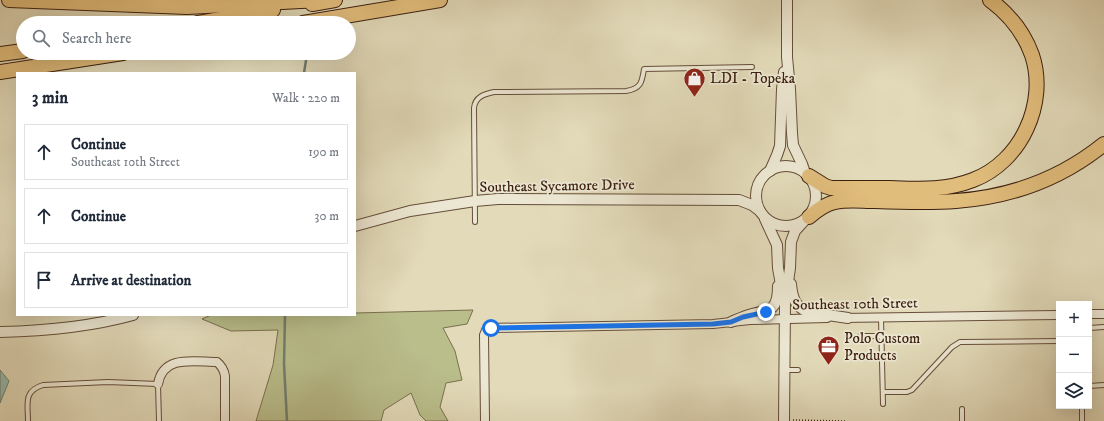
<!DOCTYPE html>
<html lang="en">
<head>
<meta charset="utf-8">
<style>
	body { margin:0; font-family:"IM FELL DW Pica",serif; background:#f6f6f7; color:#1f2937 }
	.controls { position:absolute; right:12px; bottom:12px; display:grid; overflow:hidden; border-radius:0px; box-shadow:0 4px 16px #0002 }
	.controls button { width:36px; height:36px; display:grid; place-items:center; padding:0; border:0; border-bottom:1px solid #e0e1e3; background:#fff; color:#1f2937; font:20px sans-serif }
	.stop { position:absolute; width:12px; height:12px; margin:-9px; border:3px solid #1a73e8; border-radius:50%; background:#fff }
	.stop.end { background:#1a73e8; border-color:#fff; box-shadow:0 1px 4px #0008 }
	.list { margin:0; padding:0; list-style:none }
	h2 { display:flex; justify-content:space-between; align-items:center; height:52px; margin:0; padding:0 16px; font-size:17px }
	h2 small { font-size:13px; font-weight:400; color:#747a83 }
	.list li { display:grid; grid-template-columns:26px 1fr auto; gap:12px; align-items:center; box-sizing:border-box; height:56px; margin:0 8px 8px; padding:0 8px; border:1px solid #e0e1e3; border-radius:0px }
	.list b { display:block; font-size:15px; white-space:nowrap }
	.list p { margin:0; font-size:13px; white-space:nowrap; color:#747a83 }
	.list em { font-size:13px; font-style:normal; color:#747a83 }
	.icon { flex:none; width:22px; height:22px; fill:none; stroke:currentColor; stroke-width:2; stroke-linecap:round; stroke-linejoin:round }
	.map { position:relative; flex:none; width:1104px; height:421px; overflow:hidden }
	.search { position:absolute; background:#fff; box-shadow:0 4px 16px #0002; left:16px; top:16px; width:340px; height:44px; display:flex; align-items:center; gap:10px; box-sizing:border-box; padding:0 14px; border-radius:22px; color:#747a83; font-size:15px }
	.panel { position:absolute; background:#fff; box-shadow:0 4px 16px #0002; left:16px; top:72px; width:340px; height:244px; border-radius:0px }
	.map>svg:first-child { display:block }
	.green { fill:#b9be8b; stroke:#7a6f4e }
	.water { fill:#95bbae; stroke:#717d6f }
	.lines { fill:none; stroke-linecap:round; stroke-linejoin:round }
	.stream { stroke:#717d6f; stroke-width:2.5 }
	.service-casing { stroke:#664e3a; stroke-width:6 }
	.minor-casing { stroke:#664e3a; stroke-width:10 }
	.tertiary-casing { stroke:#664e3a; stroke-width:12 }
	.motorway-casing { stroke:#3c2010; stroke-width:16 }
	.path { stroke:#3c2010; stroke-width:1.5; stroke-dasharray:1 2; stroke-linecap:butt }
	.service { stroke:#ece7d2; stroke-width:4 }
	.minor { stroke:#ece7d2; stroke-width:8 }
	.tertiary { stroke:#ece7d2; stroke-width:10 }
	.motorway { stroke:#e1bd7c; stroke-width:14 }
	.route { stroke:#1a73e8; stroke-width:5 }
	.labels { text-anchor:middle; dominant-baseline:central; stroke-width:3.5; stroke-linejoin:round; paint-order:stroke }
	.poi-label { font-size:15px; fill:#3c2010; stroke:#ece7d2; text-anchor:start }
	.street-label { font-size:15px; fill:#3c2010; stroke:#ece7d2 }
</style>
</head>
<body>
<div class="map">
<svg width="1104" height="421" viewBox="0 0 1104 421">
	<rect width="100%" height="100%" fill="#e2dab9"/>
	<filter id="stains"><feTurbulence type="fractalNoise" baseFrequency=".005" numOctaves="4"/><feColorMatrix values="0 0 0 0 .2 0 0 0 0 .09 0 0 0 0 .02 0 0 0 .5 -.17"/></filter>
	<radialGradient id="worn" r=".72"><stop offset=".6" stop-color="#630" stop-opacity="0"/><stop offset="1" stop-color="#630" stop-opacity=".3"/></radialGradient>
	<polygon class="green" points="473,310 467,324 443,328 455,351 462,380 446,383 440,407 448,421 426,421 420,415 411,393 384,410 381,421 256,421 273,365 278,330 231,331 202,319 211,315 355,315 355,313"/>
	<polygon class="water" points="0,370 9,381 0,403"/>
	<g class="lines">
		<g class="stream">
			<polyline points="304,73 307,54"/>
			<polyline points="285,315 284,364 287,421"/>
		</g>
		<defs>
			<g id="service">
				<path d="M475 222 474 108C475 97 484 94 494 92L626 91C641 89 642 82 644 69L752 67"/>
				<polyline points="881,318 883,404"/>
				<polyline points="1089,328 1104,327"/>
				<polyline points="860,336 882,336"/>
				<polyline points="784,370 798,370"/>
				<polyline points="1089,386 1104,385"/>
				<polyline points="883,392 907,392 912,390 952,347 960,342 1059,341"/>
				<polyline points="1082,406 1082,421"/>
				<polyline points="962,409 962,421"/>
				<path d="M28 421C28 404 23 391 43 385L108 382 158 384 159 421"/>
			</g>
			<g id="minor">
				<polyline points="1089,314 1104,314"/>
				<polyline points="842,318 1059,315"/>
				<path d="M158 384C163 354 195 362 217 362 222 366 224 370 225 376V421"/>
				<polyline points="485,421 484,335 486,330 489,328 713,324 750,320 827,318"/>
			</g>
			<g id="tertiary">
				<polyline points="787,0 787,57 790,89 792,133 793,145 802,164 805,173"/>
				<circle cx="786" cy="196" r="30"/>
				<polyline points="770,171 777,155 780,146 782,89 784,72"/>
				<polyline points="765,219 777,245 778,268 783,296"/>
				<polyline points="355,226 410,211 475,201 498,199 739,200 752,205 760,211"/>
				<path d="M791 284C792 297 795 307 808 312L848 318"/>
				<path d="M731 322C738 319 744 316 752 314 772 310 778 309 778 286"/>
				<path d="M0 332C44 331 90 327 133 315"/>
				<polyline points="784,421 785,303 790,268 791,242 795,231 805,220"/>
			</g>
			<g id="motorway">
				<polyline points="9,0 187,7 320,0"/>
				<polyline points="312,4 335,0"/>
				<polyline points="198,23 273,10"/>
				<polyline points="303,23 440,0"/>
				<polyline points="0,54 23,51"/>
				<polyline points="0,72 123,53"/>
				<path d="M809 176 825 186 831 188C851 188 870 188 889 188 918 189 945 191 973 180 1021 162 1048 103 1032 55 1024 33 1009 14 990 0"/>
				<path d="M809 217C816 211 825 204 835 202 847 199 862 201 874 201 902 202 929 203 956 201 1011 197 1062 178 1104 144"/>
			</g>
		</defs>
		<use href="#service" class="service-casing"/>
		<use href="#minor" class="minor-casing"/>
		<use href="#tertiary" class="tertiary-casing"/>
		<use href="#motorway" class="motorway-casing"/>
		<polyline class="path" points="793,420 846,421"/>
		<use href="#service" class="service"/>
		<use href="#minor" class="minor"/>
		<use href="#tertiary" class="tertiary"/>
		<use href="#motorway" class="motorway"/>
	</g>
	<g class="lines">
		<polyline class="route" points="491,328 713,324 731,322 743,317 766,312"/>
	</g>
	<defs>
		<symbol id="shop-pin" viewBox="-11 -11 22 30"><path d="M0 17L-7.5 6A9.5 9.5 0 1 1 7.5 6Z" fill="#8f2418" stroke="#ece7d2"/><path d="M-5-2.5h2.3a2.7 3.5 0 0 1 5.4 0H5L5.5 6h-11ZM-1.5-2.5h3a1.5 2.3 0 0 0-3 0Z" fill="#fff"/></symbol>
		<symbol id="office-pin" viewBox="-11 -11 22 30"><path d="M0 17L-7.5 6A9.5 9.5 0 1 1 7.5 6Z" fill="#8f2418" stroke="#ece7d2"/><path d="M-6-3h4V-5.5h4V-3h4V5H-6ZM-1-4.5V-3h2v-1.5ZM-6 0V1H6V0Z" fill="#fff"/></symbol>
	</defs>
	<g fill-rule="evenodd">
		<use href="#shop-pin" x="682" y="66" width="25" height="34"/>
		<use href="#office-pin" x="816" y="334" width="25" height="34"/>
	</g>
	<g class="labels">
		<g class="poi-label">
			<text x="710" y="78">LDI - Topeka</text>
			<text x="844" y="338">Polo Custom<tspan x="844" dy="17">Products</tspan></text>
		</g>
		<g class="street-label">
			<text transform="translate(557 186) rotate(-1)">Southeast Sycamore Drive</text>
			<text transform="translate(855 304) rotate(-1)">Southeast 10th Street</text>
		</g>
	</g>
	<rect width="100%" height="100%" filter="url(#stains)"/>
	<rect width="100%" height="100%" fill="url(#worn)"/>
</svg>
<div class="controls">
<button>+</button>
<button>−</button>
<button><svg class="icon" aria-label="layers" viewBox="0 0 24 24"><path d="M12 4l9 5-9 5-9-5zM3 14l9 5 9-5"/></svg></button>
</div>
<div class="stop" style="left:491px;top:328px"></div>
<div class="stop end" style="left:766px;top:312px"></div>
<div class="search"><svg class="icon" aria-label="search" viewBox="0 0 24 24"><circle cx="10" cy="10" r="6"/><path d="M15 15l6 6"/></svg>Search here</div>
<section class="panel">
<h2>3 min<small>Walk · 220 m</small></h2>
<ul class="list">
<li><svg class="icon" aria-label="ahead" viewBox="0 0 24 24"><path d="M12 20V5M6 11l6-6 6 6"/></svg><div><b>Continue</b><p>Southeast 10th Street</p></div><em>190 m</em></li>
<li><svg class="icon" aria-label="ahead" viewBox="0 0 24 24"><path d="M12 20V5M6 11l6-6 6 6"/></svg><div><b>Continue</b></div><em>30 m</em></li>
<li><svg class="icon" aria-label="arrive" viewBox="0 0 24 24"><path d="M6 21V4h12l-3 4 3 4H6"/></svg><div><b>Arrive at destination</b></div></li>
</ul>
</section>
</div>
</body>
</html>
